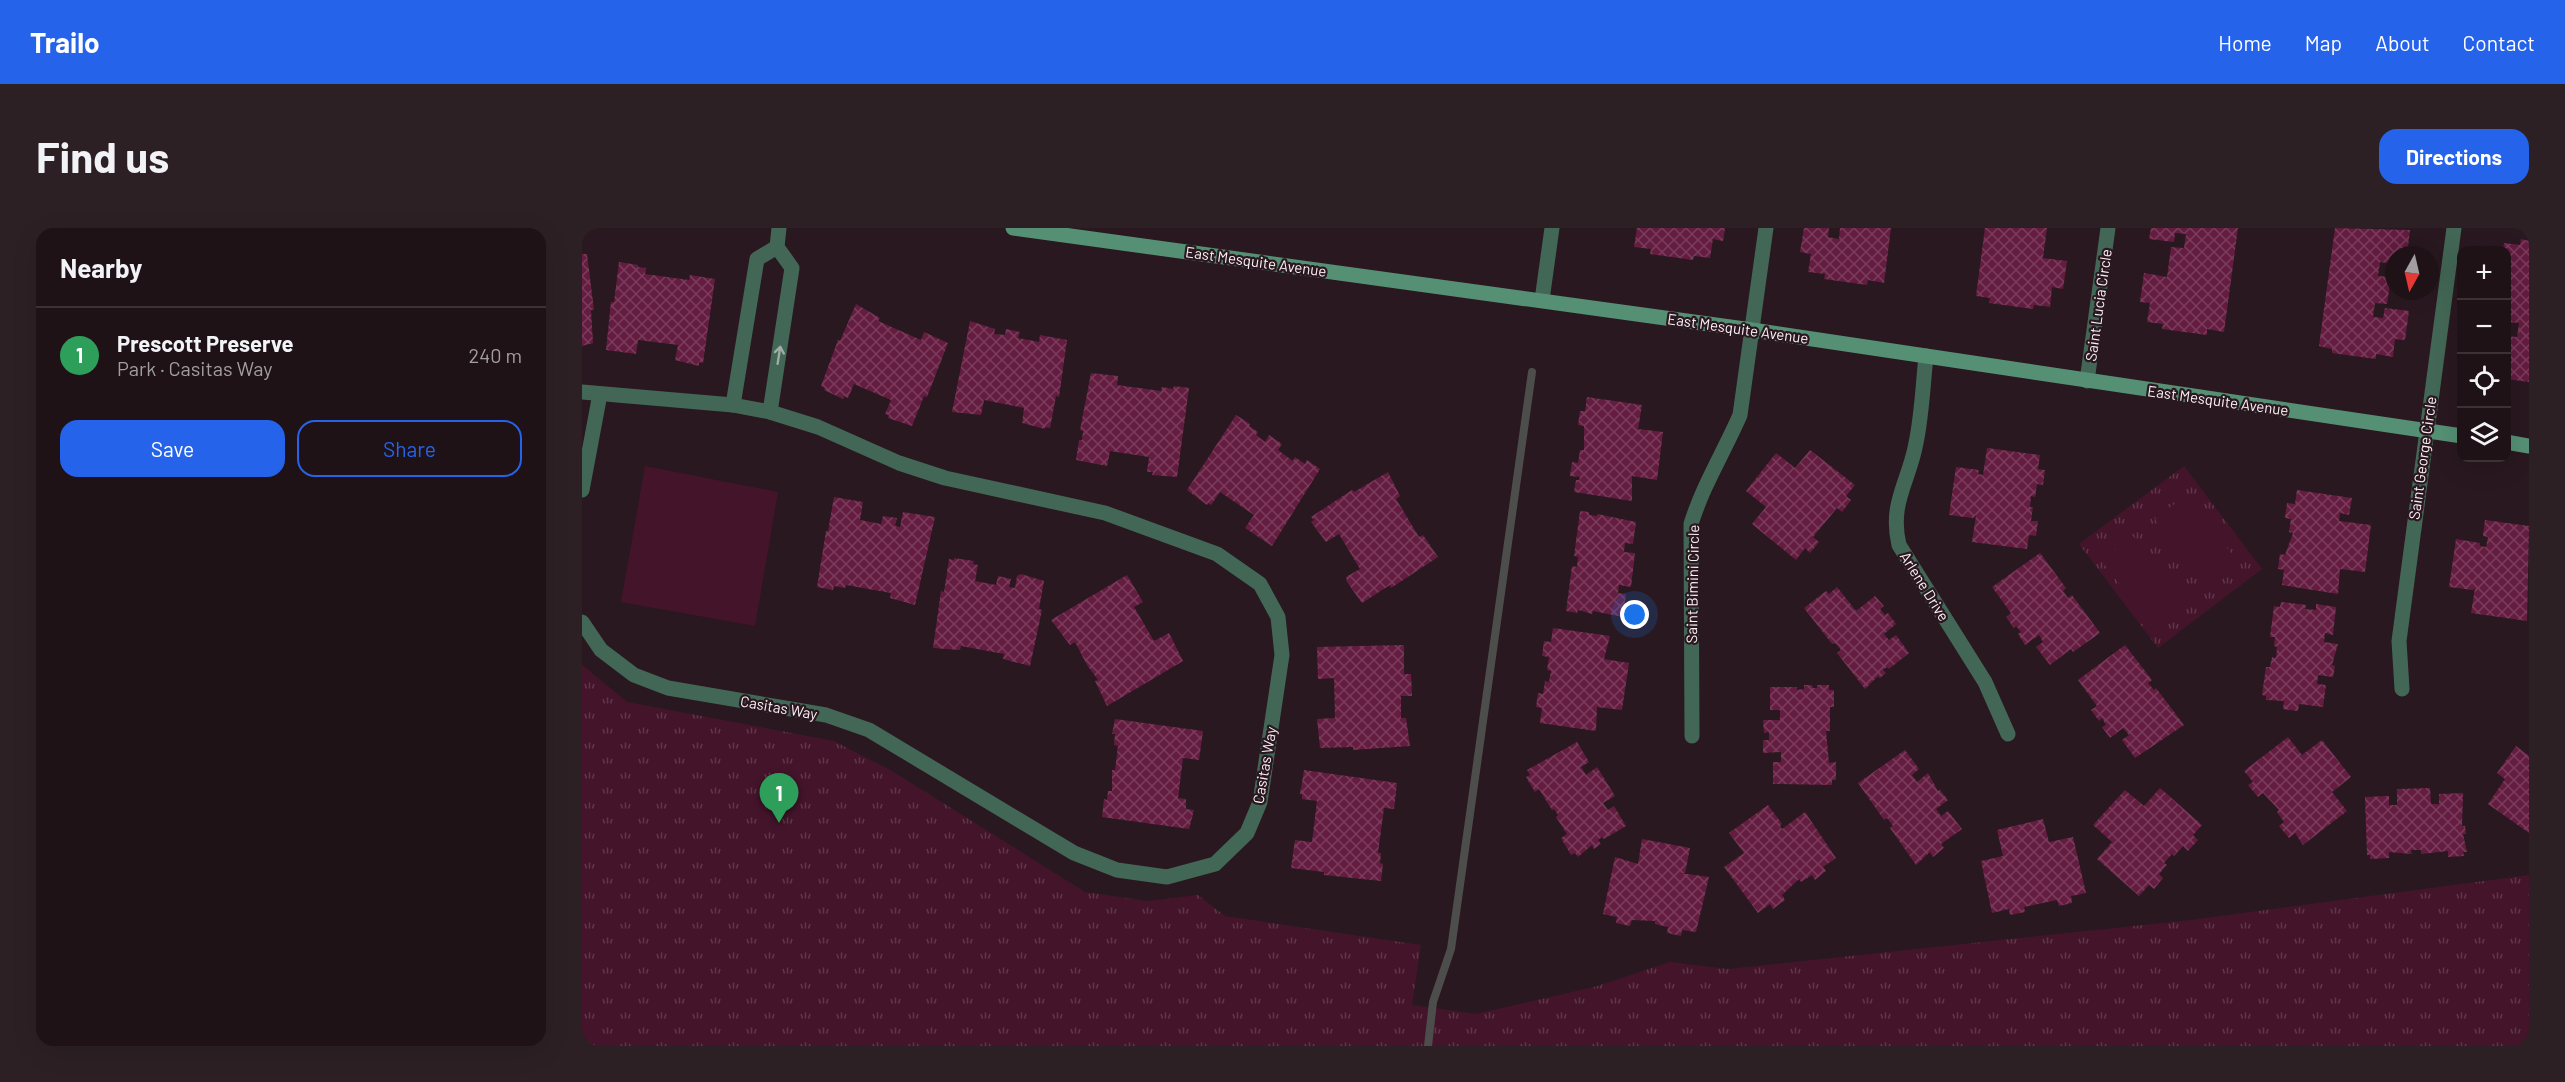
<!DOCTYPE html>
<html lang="en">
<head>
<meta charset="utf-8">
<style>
	body { margin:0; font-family:Barlow,sans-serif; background:#2c2024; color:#f1f3f6 }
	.controls { position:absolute; right:18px; top:18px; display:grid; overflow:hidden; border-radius:12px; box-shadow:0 6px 24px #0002 }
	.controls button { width:54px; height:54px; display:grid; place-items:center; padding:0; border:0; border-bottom:2px solid #3c3236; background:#1f1217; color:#f1f3f6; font:30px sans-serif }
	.compass { position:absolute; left:1803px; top:18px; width:54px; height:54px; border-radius:50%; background:#1f1217; box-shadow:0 6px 24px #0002; rotate:188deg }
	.you { position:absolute; left:1053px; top:387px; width:21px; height:21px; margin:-15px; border:4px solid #fff; border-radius:50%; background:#1a73e8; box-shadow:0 0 0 9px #1a73e833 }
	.badge { display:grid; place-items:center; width:39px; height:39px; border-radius:50%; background:#2563eb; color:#fff; font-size:20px; font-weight:700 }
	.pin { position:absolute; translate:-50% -50px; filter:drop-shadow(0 2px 3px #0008) }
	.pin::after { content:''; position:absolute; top:32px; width:21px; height:18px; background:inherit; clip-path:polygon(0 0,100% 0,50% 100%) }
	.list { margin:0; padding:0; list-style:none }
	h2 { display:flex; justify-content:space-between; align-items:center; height:78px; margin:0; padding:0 24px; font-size:26px }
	h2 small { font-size:20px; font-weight:400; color:#a19ea1 }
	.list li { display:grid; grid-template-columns:39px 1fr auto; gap:18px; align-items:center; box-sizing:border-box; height:96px; padding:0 24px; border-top:2px solid #3c3236 }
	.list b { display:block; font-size:22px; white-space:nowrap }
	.list p { margin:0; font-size:20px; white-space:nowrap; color:#a19ea1 }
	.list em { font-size:20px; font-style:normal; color:#a19ea1 }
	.actions { display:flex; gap:12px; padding:18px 24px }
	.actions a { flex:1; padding:14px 0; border:2px solid #2563eb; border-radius:18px; text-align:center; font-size:21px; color:#2563eb }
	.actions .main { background:#2563eb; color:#fff }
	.icon { flex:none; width:33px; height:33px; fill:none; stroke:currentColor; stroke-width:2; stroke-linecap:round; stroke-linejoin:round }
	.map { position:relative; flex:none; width:1947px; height:818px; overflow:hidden; border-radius:18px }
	header { display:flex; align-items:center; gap:36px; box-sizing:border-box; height:84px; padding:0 30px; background:#2563eb; color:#fff }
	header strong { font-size:28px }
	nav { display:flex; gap:33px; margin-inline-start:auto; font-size:21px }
	.intro { display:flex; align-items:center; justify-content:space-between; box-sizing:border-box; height:144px; padding:0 36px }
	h1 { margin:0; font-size:42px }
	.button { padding:15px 27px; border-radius:18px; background:#2563eb; color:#fff; font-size:21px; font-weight:700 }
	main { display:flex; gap:36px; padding:0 36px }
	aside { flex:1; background:#1f1217; border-radius:18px; box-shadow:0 6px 24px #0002 }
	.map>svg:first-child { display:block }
	.park { fill:url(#park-tufts) }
	.pitch { fill:#44142b }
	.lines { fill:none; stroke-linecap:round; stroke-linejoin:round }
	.stream { stroke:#4d4e4c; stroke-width:8 }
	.building { fill:url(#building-cross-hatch) }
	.street { stroke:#436756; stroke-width:15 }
	.secondary { stroke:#559075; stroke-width:15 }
	.oneway { stroke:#a0aca6 }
	.labels { text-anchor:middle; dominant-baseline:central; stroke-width:4.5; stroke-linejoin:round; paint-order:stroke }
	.street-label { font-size:15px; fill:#fdf0f5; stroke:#29181f }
</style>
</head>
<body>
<header>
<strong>Trailo</strong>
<nav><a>Home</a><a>Map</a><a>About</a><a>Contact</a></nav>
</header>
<div class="intro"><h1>Find us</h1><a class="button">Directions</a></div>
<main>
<aside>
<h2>Nearby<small></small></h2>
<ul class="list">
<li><span class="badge" style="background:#2e9e5b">1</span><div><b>Prescott Preserve</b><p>Park · Casitas Way</p></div><em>240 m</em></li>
</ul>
<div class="actions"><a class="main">Save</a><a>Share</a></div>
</aside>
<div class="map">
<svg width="1947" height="818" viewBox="0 0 1947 818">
	<defs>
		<pattern id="park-tufts" width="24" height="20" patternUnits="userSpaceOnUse" patternTransform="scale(1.5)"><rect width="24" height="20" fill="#44142b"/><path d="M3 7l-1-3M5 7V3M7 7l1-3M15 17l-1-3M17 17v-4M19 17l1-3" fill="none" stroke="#60364a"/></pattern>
		<pattern id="building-cross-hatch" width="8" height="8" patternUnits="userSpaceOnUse" patternTransform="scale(1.5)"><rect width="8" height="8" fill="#641c40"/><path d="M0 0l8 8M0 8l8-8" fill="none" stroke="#7b3d5c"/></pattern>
	</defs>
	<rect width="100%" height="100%" fill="#29181f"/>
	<g class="park">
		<polygon points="1602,238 1680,341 1576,420 1497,316"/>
		<polygon points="0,437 45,474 252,513 310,543 503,664 566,673 616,667 643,688 839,717 830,777 894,786 1012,759 1088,734 1146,741 1609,692 1947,647 1947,818 0,818"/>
	</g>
	<g class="pitch">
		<polygon points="63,238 196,264 173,398 39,374"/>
		<polygon points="1604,267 1657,335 1625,359 1573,291"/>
		<polygon points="1551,308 1604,376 1572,400 1519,332"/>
	</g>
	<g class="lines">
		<polyline class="stream" points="846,818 851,774 869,721 950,144"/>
	</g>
	<g class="building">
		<polygon points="1055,0 1143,0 1141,13 1131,11 1128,30 1112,28 1111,32 1068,26 1069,21 1052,19"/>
		<polygon points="1222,0 1247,0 1246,9 1257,11 1258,0 1309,0 1302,55 1286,52 1285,57 1242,51 1243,46 1226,44 1229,26 1218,24"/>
		<polygon points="1403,0 1465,0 1461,30 1485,33 1481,61 1470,59 1468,79 1452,77 1451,81 1407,75 1408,70 1394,68"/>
		<polygon points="1569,0 1656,0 1642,104 1625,101 1625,107 1580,101 1581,96 1565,94 1568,75 1558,74 1562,45 1585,49 1589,19 1602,20 1604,6 1593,5 1592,14 1567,11"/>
		<polygon points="1753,0 1828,2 1826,19 1836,20 1835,27 1812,27 1812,47 1808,46 1810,36 1798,34 1796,48 1809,49 1805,76 1793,75 1791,89 1801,90 1803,80 1827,83 1823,112 1813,111 1811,129 1794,126 1794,131 1750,125 1750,121 1737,118"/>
		<polygon points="1939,11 1947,13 1947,154 1924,151 1924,108 1935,109 1937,95 1925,94 1929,63 1924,63 1924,22 1921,22 1922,15 1938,17"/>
		<polygon points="0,26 5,26 12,82 9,82 11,115 0,118"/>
		<polygon points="37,34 56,37 56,39 64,40 63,46 107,52 108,47 133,51 121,135 117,134 117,138 93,132 96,117 56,112 54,126 24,122 29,74 32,74"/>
		<polygon points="274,76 298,90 296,93 339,112 342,104 366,115 345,169 342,168 330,198 306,190 307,187 303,186 309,172 272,156 266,170 262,168 261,171 242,162 243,160 239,158 256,112 258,113"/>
		<polygon points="388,93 413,101 412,106 423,107 424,101 438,104 436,110 457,114 458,107 485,112 477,169 474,168 468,200 463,199 463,201 440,195 442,180 402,172 399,187 370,184"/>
		<polygon points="509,145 536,148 535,157 579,163 580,159 591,161 592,158 607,160 595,249 570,247 571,244 565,244 567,229 528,223 525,238 494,232 497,212 500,212 501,203 498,202"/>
		<polygon points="1005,169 1060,177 1056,201 1081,204 1075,252 1050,248 1050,273 992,264 994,252 997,252 998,249 988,248 990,234 996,235 998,222 1002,222 1002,198 996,197 998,183 1003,183"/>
		<polygon points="654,187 668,196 667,198 676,204 674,207 683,214 687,207 700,216 696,222 711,233 713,229 723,236 725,232 738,241 690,318 663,300 672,287 638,264 629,277 626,275 625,277 605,262"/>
		<polygon points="1405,220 1458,227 1456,241 1463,242 1461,257 1455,256 1453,269 1449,268 1448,279 1451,279 1449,293 1456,293 1454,308 1447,307 1445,321 1390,314 1394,287 1391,290 1367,287 1374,239 1397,242 1396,246 1401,247"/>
		<polygon points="1228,222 1273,257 1264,268 1269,272 1260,284 1255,280 1231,309 1237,314 1228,325 1223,320 1214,332 1170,296 1184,279 1164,263 1194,225 1213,240"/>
		<polygon points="806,244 818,268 814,271 837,309 841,307 856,329 809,360 808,357 780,375 765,354 764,349 778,341 757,306 744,314 729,294 732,292 729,289 770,262 772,264"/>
		<polygon points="1715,262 1770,270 1767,287 1758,285 1757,293 1789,297 1783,344 1758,341 1756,366 1700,357 1702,342 1696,341 1698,326 1703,327 1711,305 1707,304 1709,291 1703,290 1705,275 1713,276"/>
		<polygon points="252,269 281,274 278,292 299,296 301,288 315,290 313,298 318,299 321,284 353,289 333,377 308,370 309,365 264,357 263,360 252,358 251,362 235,359 244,303 246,303"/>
		<polygon points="998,283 1007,284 1007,287 1015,288 1015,286 1054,294 1051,316 1043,315 1042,324 1053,325 1049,359 1037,357 1036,365 1044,366 1041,389 1011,383 1010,386 996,382 995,385 984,383 990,338 995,339 996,329 992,328"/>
		<polygon points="1903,292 1947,298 1945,393 1889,385 1893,360 1891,362 1867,359 1874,311 1898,315 1898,318 1904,319 1906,309 1901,308"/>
		<polygon points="1458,325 1484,360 1481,363 1486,370 1490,367 1518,405 1491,424 1489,421 1468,437 1454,419 1461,414 1457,407 1443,417 1436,406 1439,404 1434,398 1432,400 1424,389 1429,385 1410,359"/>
		<polygon points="372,330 392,333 391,336 396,337 393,353 414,357 416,348 429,351 427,359 433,360 435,348 439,346 462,353 457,381 460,382 448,438 421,431 422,426 379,418 378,422 351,420 359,363 362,364 367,331 372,332"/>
		<polygon points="545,347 561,374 552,379 572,413 587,405 601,433 525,478 513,453 516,452 505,437 493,414 488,417 469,392"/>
		<polygon points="1255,359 1274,383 1293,368 1302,378 1298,381 1303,387 1306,385 1314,396 1302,406 1307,412 1314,407 1327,425 1307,441 1305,439 1301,442 1304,445 1298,450 1296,448 1283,461 1255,425 1259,422 1253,415 1250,416 1222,380 1244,363 1247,366"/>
		<polygon points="1699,374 1724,377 1723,381 1734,382 1734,376 1754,379 1751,407 1743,405 1742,414 1756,416 1750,437 1753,438 1751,449 1736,447 1735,456 1744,457 1741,479 1717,476 1716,483 1701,481 1702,473 1684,472 1684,468 1680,467 1684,439 1688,439 1690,429 1694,430 1695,419 1692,418 1693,409 1688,409 1692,378 1698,379"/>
		<polygon points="971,400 1028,408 1022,431 1047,435 1040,482 1015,479 1014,503 958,495 960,480 954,479 956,465 961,466 963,453 967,454 969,443 965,442 967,429 960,428 962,413 969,414"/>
		<polygon points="822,417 822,446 829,446 830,468 819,468 819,490 824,490 828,518 771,522 771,519 738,520 735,491 753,490 752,450 736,451 735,419"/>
		<polygon points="1543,417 1570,452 1566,455 1572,462 1574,460 1602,497 1553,530 1540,512 1547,507 1541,500 1528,510 1520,499 1524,497 1520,490 1517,493 1509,482 1515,478 1496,452"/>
		<polygon points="1222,457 1230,457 1231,460 1235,460 1235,457 1247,457 1247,462 1252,462 1252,479 1248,479 1248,503 1244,503 1247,535 1254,534 1254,552 1250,552 1250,557 1191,556 1191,534 1199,534 1199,524 1181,525 1181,512 1187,512 1187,504 1182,505 1181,492 1198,492 1198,482 1188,482 1188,459 1215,459 1215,462 1222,461"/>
		<polygon points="533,491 621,503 617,532 601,530 596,570 604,571 604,581 612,582 607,601 520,589 522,571 525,572 526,563 530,563 530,542 533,542 536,518 532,517 533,506 530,506"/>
		<polygon points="1706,509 1720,527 1740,512 1769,549 1750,564 1765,583 1721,617 1713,605 1707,610 1697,598 1702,594 1695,584 1697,582 1681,565 1676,569 1666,557 1671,554 1662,543"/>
		<polygon points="995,514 1007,534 999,539 1004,547 1015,539 1033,568 1021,575 1026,582 1032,578 1044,598 1022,611 1020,609 1016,612 1019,616 1012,621 1010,617 996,629 993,625 989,627 979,610 985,606 974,589 976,587 972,581 970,582 957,561 953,564 944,549 948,547 945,542"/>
		<polygon points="1934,518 1947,528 1947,605 1906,576 1923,551 1915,545"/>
		<polygon points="1323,522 1337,541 1330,547 1335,554 1346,545 1356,563 1358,562 1366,572 1354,581 1359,588 1366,583 1380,601 1359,616 1362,620 1351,629 1348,624 1334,637 1308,600 1311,598 1305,590 1302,592 1276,555"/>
		<polygon points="722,542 815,555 812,581 802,580 796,625 799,625 798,635 801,636 799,653 742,647 742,644 709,640 713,612 730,614 735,573 720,571 720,566 718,566"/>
		<polygon points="1578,560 1620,597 1611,607 1616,612 1606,623 1601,618 1592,628 1590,626 1582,635 1585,637 1577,646 1581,650 1572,661 1567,657 1557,668 1515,631 1530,614 1511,597 1543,562 1562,578"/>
		<polygon points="1848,560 1849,576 1857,576 1857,566 1881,565 1880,598 1883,598 1884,606 1881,606 1885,624 1881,624 1882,628 1866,629 1866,623 1839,626 1839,622 1829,622 1830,626 1807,624 1807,630 1788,631 1788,627 1785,627 1783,569 1807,568 1807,577 1815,577 1815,561"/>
		<polygon points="1186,577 1200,596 1198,598 1200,601 1223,584 1254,630 1241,639 1244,643 1233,652 1230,647 1219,654 1217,651 1200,667 1203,672 1191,681 1188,676 1176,685 1142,639 1162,625 1147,605"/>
		<polygon points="1461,591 1467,614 1491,609 1504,665 1489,668 1490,675 1477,678 1475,672 1442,679 1443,684 1428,687 1427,681 1410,685 1399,633 1421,628 1415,602"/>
		<polygon points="1060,611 1108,620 1103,645 1098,645 1127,649 1114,704 1100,702 1099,708 1085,705 1086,699 1073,696 1073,693 1050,692 1048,698 1034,695 1035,689 1021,686 1033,629 1056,636"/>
	</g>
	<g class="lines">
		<g class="street">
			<polyline points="960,72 970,0"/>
			<path d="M1344 128C1341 156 1340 186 1334 215 1327 254 1307 275 1317 317L1403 454 1426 506"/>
			<polyline points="1505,153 1526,0"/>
			<polyline points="0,164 151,177 188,184 236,199 317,235 363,250 523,285 635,326 678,356 696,389 700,427 678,574 665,605 633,636 585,649 535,642 492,625 287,502 244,487 86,460 52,447 19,422 0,394"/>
			<polyline points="151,177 175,31 195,19"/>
			<polyline points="188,184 210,40 195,19 197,0"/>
			<polyline points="0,262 18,166"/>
			<polyline points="1820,461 1817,413 1872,0"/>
			<path d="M1110 508 1109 296C1121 257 1142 224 1158 187L1184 0"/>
		</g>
		<g class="secondary">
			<polyline points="431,0 1170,102 1880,208"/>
			<polyline points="1924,214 1947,218"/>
		</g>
	</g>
	<defs><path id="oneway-shaft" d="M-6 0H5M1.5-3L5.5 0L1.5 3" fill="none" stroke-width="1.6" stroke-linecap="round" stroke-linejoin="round" transform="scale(1.5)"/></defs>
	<use class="oneway" href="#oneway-shaft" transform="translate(197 127) rotate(-81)"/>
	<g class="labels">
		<g class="street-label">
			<text transform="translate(674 33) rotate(8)">East Mesquite Avenue</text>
			<text transform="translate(1516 77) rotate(-82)">Saint Lucia Circle</text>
			<text transform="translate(1156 100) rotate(8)">East Mesquite Avenue</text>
			<text transform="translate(1636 172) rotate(8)">East Mesquite Avenue</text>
			<text transform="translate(1840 230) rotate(-82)">Saint George Circle</text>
			<text transform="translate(1110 356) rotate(-89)">Saint Bimini Circle</text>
			<text transform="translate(1343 358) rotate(58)">Arlene Drive</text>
			<text transform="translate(197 479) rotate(10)">Casitas Way</text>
			<text transform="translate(682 537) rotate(-80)">Casitas Way</text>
		</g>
	</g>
</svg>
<div class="controls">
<button>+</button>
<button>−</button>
<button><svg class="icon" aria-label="locate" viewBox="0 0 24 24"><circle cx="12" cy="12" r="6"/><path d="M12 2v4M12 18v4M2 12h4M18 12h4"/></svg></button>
<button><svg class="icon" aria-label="layers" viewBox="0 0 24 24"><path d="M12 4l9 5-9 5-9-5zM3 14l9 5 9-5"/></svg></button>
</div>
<svg class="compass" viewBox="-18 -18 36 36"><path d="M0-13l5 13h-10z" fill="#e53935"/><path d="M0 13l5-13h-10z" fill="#a19ea1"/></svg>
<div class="you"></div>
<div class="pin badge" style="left:197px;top:595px;background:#2e9e5b">1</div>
</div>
</main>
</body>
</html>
